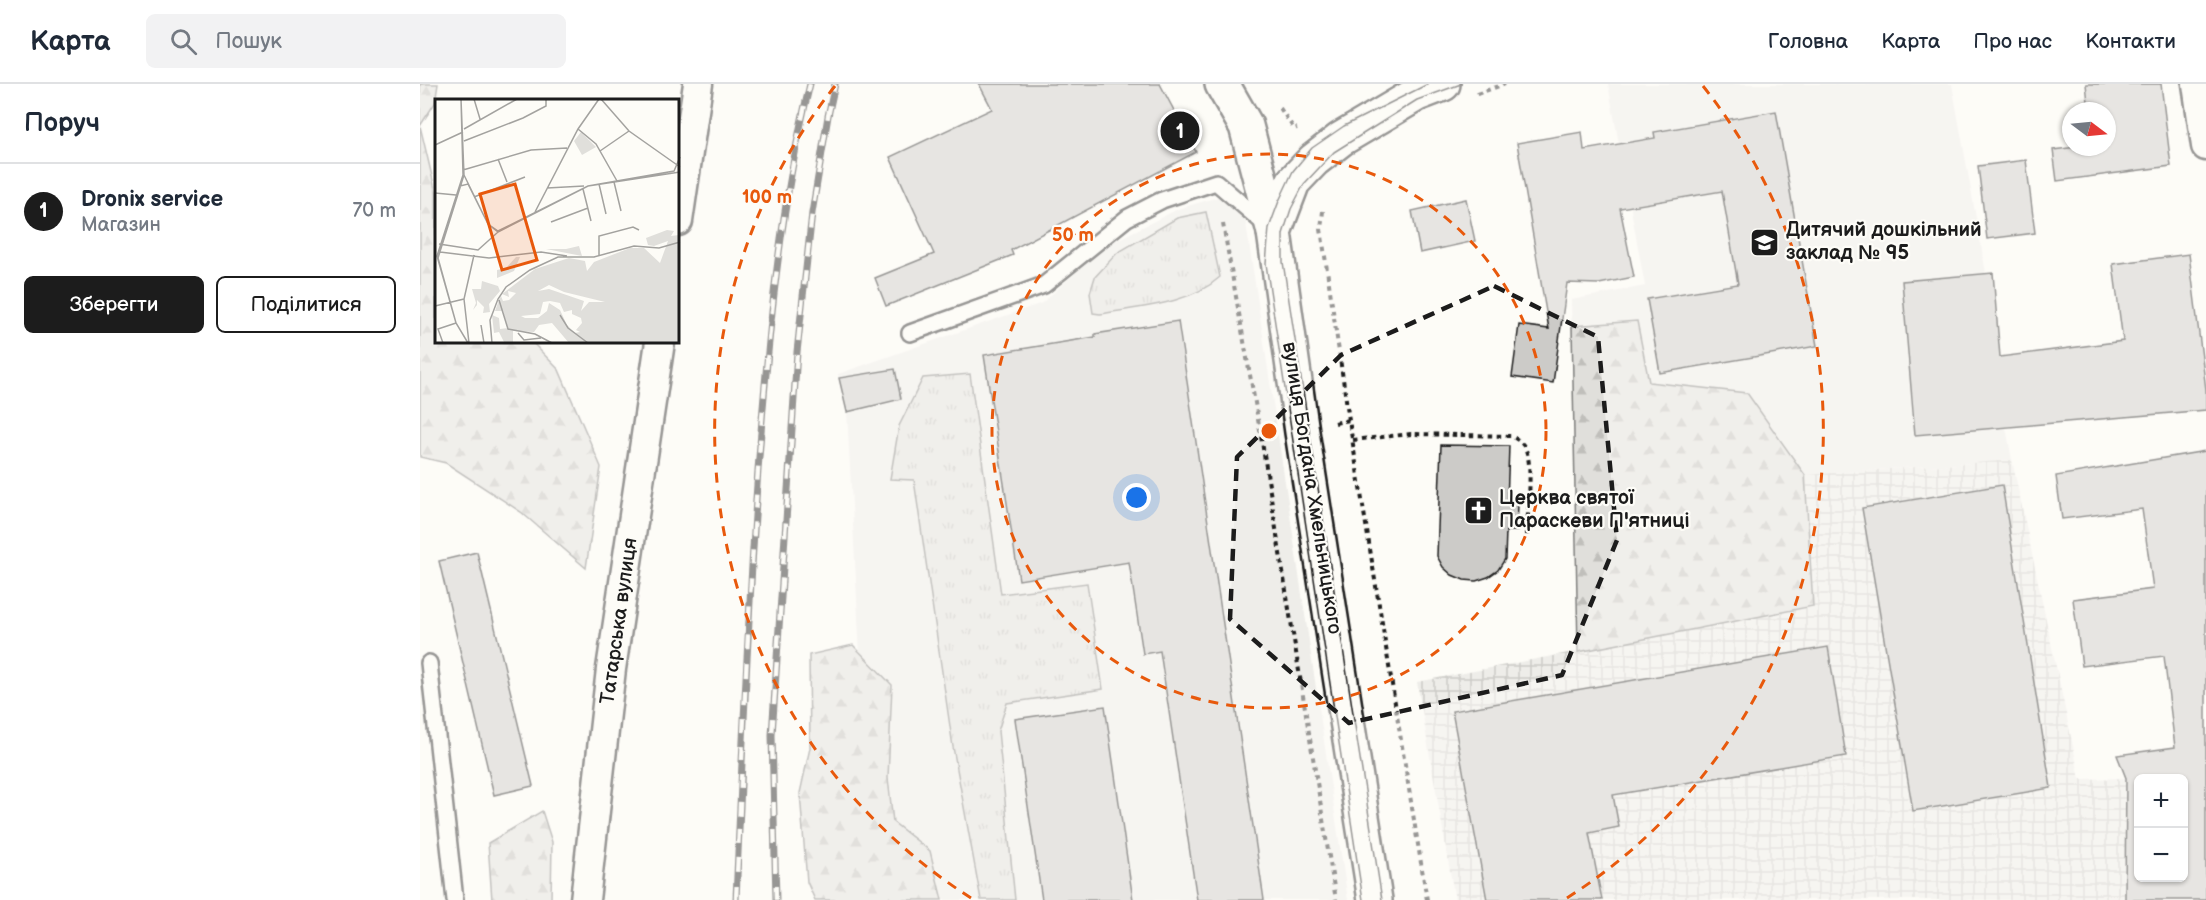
<!DOCTYPE html>
<html lang="uk">
<head>
<meta charset="utf-8">
<style>
	body { margin:0; font-family:"Balsamiq Sans",sans-serif; background:#f2f2f3; color:#1f2937 }
	.controls { position:absolute; right:18px; bottom:18px; display:grid; overflow:hidden; border-radius:9px; box-shadow:0 2px 4px #0004 }
	.controls button { width:54px; height:54px; display:grid; place-items:center; padding:0; border:0; border-bottom:2px solid #e0e1e3; background:#fff; color:#1f2937; font:30px sans-serif }
	.compass { position:absolute; left:1642px; top:18px; width:54px; height:54px; border-radius:50%; background:#fff; box-shadow:0 2px 4px #0004; rotate:106deg }
	.you { position:absolute; left:717px; top:414px; width:21px; height:21px; margin:-15px; border:4px solid #fff; border-radius:50%; background:#1a73e8; box-shadow:0 0 0 9px #1a73e833 }
	.badge { display:grid; place-items:center; width:39px; height:39px; border-radius:50%; background:#1c1c1c; color:#fff; font-size:20px; font-weight:700 }
	.pin { position:absolute; translate:-50% -50%; border:3px solid #fff; box-shadow:0 2px 6px #0006 }
	.list { margin:0; padding:0; list-style:none }
	h2 { display:flex; justify-content:space-between; align-items:center; height:78px; margin:0; padding:0 24px; font-size:26px }
	h2 small { font-size:20px; font-weight:400; color:#747a83 }
	.list li { display:grid; grid-template-columns:39px 1fr auto; gap:18px; align-items:center; box-sizing:border-box; height:96px; padding:0 24px; border-top:2px solid #e0e1e3 }
	.list b { display:block; font-size:22px; white-space:nowrap }
	.list p { margin:0; font-size:20px; white-space:nowrap; color:#747a83 }
	.list em { font-size:20px; font-style:normal; color:#747a83 }
	.actions { display:flex; gap:12px; padding:18px 24px }
	.actions a { flex:1; padding:14px 0; border:2px solid #1c1c1c; border-radius:9px; text-align:center; font-size:21px; color:#1c1c1c }
	.actions .main { background:#1c1c1c; color:#fff }
	.icon { flex:none; width:33px; height:33px; fill:none; stroke:currentColor; stroke-width:2; stroke-linecap:round; stroke-linejoin:round }
	.map { position:relative; flex:none; width:1786px; height:816px; overflow:hidden }
	header { display:flex; align-items:center; gap:36px; box-sizing:border-box; height:84px; padding:0 30px; background:#fff; border-bottom:2px solid #e0e1e3 }
	header strong { font-size:28px }
	nav { display:flex; gap:33px; margin-inline-start:auto; font-size:21px }
	.search { width:420px; height:54px; background:#f2f2f3; display:flex; align-items:center; gap:15px; box-sizing:border-box; padding:0 21px; border-radius:9px; color:#747a83; font-size:22px }
	main { display:flex }
	aside { flex:1; background:#fff }
	.map>svg:first-child { display:block }
	.built { fill:#eeede9 }
	.industrial { fill:url(#industrial-grid); fill-rule:evenodd }
	.grass { fill:url(#grass-tufts); stroke:#7e7e7c; stroke-width:1.5 }
	.forest { fill:url(#forest-firs); stroke:#7e7e7c; stroke-width:1.5 }
	.building { fill:#cccbc8; stroke:#1c1c1c; stroke-width:1.5; fill-rule:evenodd }
	.lines { fill:none; stroke-linecap:round; stroke-linejoin:round }
	.service-casing { stroke:#1c1c1c; stroke-width:20 }
	.minor-casing { stroke:#1c1c1c; stroke-width:33 }
	.secondary-casing { stroke:#1c1c1c; stroke-width:38 }
	.primary-casing { stroke:#1c1c1c; stroke-width:38 }
	.path { stroke:#1c1c1c; stroke-width:4; stroke-dasharray:4.5 4.5; stroke-linecap:butt }
	.service { stroke:#fdfcf7; stroke-width:15 }
	.minor { stroke:#fdfcf7; stroke-width:28 }
	.secondary { stroke:#fdfcf7; stroke-width:33 }
	.primary { stroke:#fdfcf7; stroke-width:33 }
	.tram { stroke:#1c1c1c; stroke-width:1.5 }
	.rail-casing { stroke:#1c1c1c; stroke-width:7 }
	.rail { stroke:#fdfcf7; stroke-width:4.5; stroke-dasharray:14; stroke-linecap:butt }
	.marked { fill:none; stroke:#1c1c1c; stroke-width:4.5; stroke-dasharray:12 8; stroke-linejoin:round }
	.ring { fill:none; stroke:#e8590c; stroke-width:3; stroke-dasharray:10 8 }
	.labels { text-anchor:middle; dominant-baseline:central; stroke-width:4.5; stroke-linejoin:round; paint-order:stroke }
	.poi-label { font-size:20px; font-weight:bold; fill:#1c1c1c; stroke:#fdfcf7; text-anchor:start }
	.street-label { font-size:20px; fill:#1c1c1c; stroke:#fdfcf7 }
	.inset-road { fill:none; stroke:#a3a29f; stroke-width:1.5 }
	.view { fill:#e8590c; fill-opacity:0.15; stroke:#e8590c; stroke-width:3 }
	.inset-edge { fill:none; stroke:#1c1c1c; stroke-width:3 }
	.centre { fill:#e8590c; stroke:#fdfcf7; stroke-width:3 }
	.ring-label { font-size:18px; text-anchor:middle; font-weight:bold; fill:#e8590c; stroke:#fdfcf7; stroke-width:4.5; stroke-linejoin:round; paint-order:stroke }
</style>
</head>
<body>
<header>
<strong>Карта</strong>
<div class="search"><svg class="icon" aria-label="search" viewBox="0 0 24 24"><circle cx="10" cy="10" r="6"/><path d="M15 15l6 6"/></svg>Пошук</div>
<nav><a>Головна</a><a>Карта</a><a>Про нас</a><a>Контакти</a></nav>
</header>
<main>
<aside>
<h2>Поруч<small></small></h2>
<ul class="list">
<li><span class="badge">1</span><div><b>Dronix service</b><p>Магазин</p></div><em>70 m</em></li>
</ul>
<div class="actions"><a class="main">Зберегти</a><a>Поділитися</a></div>
</aside>
<div class="map">
<svg width="1786" height="816" viewBox="0 0 1786 816">
	<defs>
		<pattern id="industrial-grid" width="8" height="8" patternUnits="userSpaceOnUse" patternTransform="scale(1.5)"><rect width="8" height="8" fill="#eeede9"/><path d="M0 4h8M4 0v8" fill="none" stroke="#cccbc7"/></pattern>
		<pattern id="grass-tufts" width="24" height="20" patternUnits="userSpaceOnUse" patternTransform="scale(1.5)"><rect width="24" height="20" fill="#e0dfdb"/><path d="M3 7l-1-3M5 7V3M7 7l1-3M15 17l-1-3M17 17v-4M19 17l1-3" fill="none" stroke="#c0bfbb"/></pattern>
		<pattern id="forest-firs" width="22" height="20" patternUnits="userSpaceOnUse" patternTransform="scale(1.5)"><rect width="22" height="20" fill="#e0dfdb"/><path d="M5 1l3.5 6h-7zM16 11l3.5 6h-7z" fill="#c0bfbb"/></pattern>
	</defs>
	<rect width="100%" height="100%" fill="#fdfcf7"/>
	<filter id="ink" filterUnits="userSpaceOnUse"><feTurbulence type="fractalNoise" baseFrequency=".0167" numOctaves="2"/><feDisplacementMap in="SourceGraphic" scale="12" xChannelSelector="R" yChannelSelector="G"/><feConvolveMatrix kernelMatrix="1 2 1 2 8 2 1 2 1" color-interpolation-filters="sRGB"/></filter>
	<g filter="url(#ink)">
		<g class="built">
			<polygon points="1188,0 1532,0 1566,189 1573,189 1586,343 1592,376 1385,391 1393,522 1158,568 1151,216 1225,202"/>
			<polygon points="821,106 928,816 453,816 427,328 418,290 622,219 685,162 758,125"/>
		</g>
		<path class="industrial" d="M1592 376 1660 695 1706 694 1786 684V816H1035L997 598 1393 522 1385 391ZM1718 694H1764V794H1718Z"/>
		<g class="grass">
			<path d="M786 128 800 193C769 221 719 223 680 230L673 229 670 209 675 193 697 169 757 134Z"/>
			<polygon points="550,290 581,510 667,499 683,605 587,619 578,647 595,816 561,816 533,663 494,396 470,395 479,342 503,294"/>
		</g>
		<g class="forest">
			<polygon points="0,0 18,0 15,19 0,42 16,109 16,258 112,258 139,286 181,383 166,484 101,428 26,379 0,373"/>
			<polygon points="1217,237 1229,298 1327,309 1385,391 1393,522 1158,568 1152,242"/>
			<polygon points="433,561 472,601 468,694 473,738 510,767 522,816 395,816 387,798 380,709 390,664 389,571"/>
			<polygon points="122,727 132,758 131,816 72,816 68,759"/>
		</g>
		<g class="building">
			<polygon points="559,0 740,0 776,68 591,166 593,171 466,222 455,194 514,170 470,73 572,25"/>
			<polygon points="1666,0 1741,0 1751,82 1637,97 1633,66 1657,63 1687,63 1687,27 1669,27"/>
			<polygon points="1356,27 1397,262 1240,289 1227,215 1318,200 1302,107 1200,124 1214,193 1179,200 1147,199 1133,299 1092,293 1099,241 1129,245 1097,59 1162,48 1164,66 1235,54 1234,48"/>
			<polygon points="1606,76 1615,149 1567,155 1558,82"/>
			<polygon points="1046,115 1055,157 1000,169 992,127"/>
			<polygon points="1769,170 1786,306 1786,326 1495,351 1482,197 1573,189 1580,273 1703,257 1693,180"/>
			<polygon points="758,237 844,816 777,816 740,567 723,570 709,478 599,496 564,271 675,253 675,250"/>
			<polygon points="475,285 481,315 427,328 419,294"/>
			<polygon points="1021,361 1089,362 1087,419 1098,419 1097,447 1086,447 1085,475 1078,486 1068,493 1056,497 1044,496 1032,491 1023,483 1017,472"/>
			<path d="M1786 367V816H1705L1706 694 1697 671 1755 663 1744 572 1662 582 1653 515 1733 505 1722 425 1642 435 1636 392ZM1719 694H1764V794H1719Z"/>
			<polygon points="1582,401 1631,704 1493,727 1442,424"/>
			<polygon points="57,468 113,702 74,711 19,477"/>
			<polygon points="1408,563 1426,672 1193,711 1199,743 1169,749 1182,816 1067,816 1032,627"/>
			<polygon points="685,622 713,816 622,816 595,635"/>
		</g>
		<g class="lines">
			<defs>
				<g id="service">
					<polyline points="490,249 624,201 707,134 742,116 796,98 846,141"/>
					<polyline points="9,579 35,816"/>
				</g>
				<g id="minor">
					<polyline points="1777,0 1786,62"/>
					<polyline points="258,137 278,0"/>
					<polyline points="165,816 191,585 240,258"/>
				</g>
				<polyline id="secondary" points="802,0 826,42 854,148"/>
				<polyline id="primary" points="955,816 882,348 854,148 873,98 894,76 921,55 997,10 1023,0"/>
			</defs>
			<use href="#service" class="service-casing"/>
			<use href="#minor" class="minor-casing"/>
			<use href="#secondary" class="secondary-casing"/>
			<use href="#primary" class="primary-casing"/>
			<g class="path">
				<polyline points="1057,10 1085,0"/>
				<polyline points="860,24 874,45 877,44"/>
				<polyline points="903,127 901,145 929,336 1007,816"/>
				<polyline points="803,140 842,358 916,816"/>
				<polyline points="915,339 929,336"/>
				<path d="M933 356 991 350 1091 352C1097 355 1102 358 1105 364 1114 381 1107 430 1107 451"/>
			</g>
			<use href="#service" class="service"/>
			<use href="#minor" class="minor"/>
			<use href="#secondary" class="secondary"/>
			<use href="#primary" class="primary"/>
			<g class="tram">
				<polyline points="943,816 846,180 849,144 859,117 873,87 892,64 924,42 1008,0"/>
				<polyline points="962,816 863,178 863,150 871,125 884,100 914,68 997,16 1041,0"/>
			</g>
			<defs>
				<g id="rail">
					<path d="M316 816C322 672 328 529 338 386 348 256 359 126 390 0"/>
					<polyline points="356,816 352,651 377,268 392,129 408,32 415,0"/>
				</g>
			</defs>
			<use href="#rail" class="rail-casing"/>
			<use href="#rail" class="rail"/>
		</g>
	</g>
	<path d="M0 0H1786V816H0ZM1074 202 1178 253 1197 456 1142 591 929 639 810 535 817 373 921 271Z" fill="#fdfcf7" fill-opacity=".55" fill-rule="evenodd"/>
	<path class="marked" d="M1074 202 1178 253 1197 456 1142 591 929 639 810 535 817 373 921 271Z"/>
	<g class="ring">
		<circle cx="849" cy="347" r="277"/>
		<path d="M551 814A554 554 0 0 1 415 2M1283 2A554 554 0 0 1 1147 814"/>
	</g>
	<defs>
		<symbol id="school-square" viewBox="-11 -11 22 22"><rect x="-9" y="-9" width="18" height="18" rx="4" fill="#1c1c1c" stroke="#fdfcf7"/><path d="M0-5L7-2L0 1L-7-2ZM-4 1L0 2.5L4 1V4Q0 6-4 4Z" fill="#fff"/></symbol>
		<symbol id="church-square" viewBox="-11 -11 22 22"><rect x="-9" y="-9" width="18" height="18" rx="4" fill="#1c1c1c" stroke="#fdfcf7"/><path d="M-1.2-6h2.4v3.5h3.3v2.4h-3.3V6h-2.4V-.1h-3.3v-2.4h3.3Z" fill="#fff"/></symbol>
	</defs>
	<g fill-rule="evenodd">
		<use href="#school-square" x="1328" y="142" width="33" height="33"/>
		<use href="#church-square" x="1042" y="410" width="33" height="33"/>
	</g>
	<g class="labels">
		<g class="poi-label">
			<text x="1366" y="146">Дитячий дошкільний<tspan x="1366" dy="23">заклад № 95</tspan></text>
			<text x="1079" y="414">Церква святої<tspan x="1079" dy="23">Параскеви П'ятниці</tspan></text>
		</g>
		<g class="street-label">
			<text transform="translate(892 404) rotate(81)">вулиця Богдана Хмельницького</text>
			<text transform="translate(199 537) rotate(-82)">Татарська вулиця</text>
		</g>
	</g>
	<g transform="translate(15 15)">
		<rect width="244" height="244" fill="#fdfcf7"/>
		<path d="M47 182 63 187 65 192 54 205 55 213 48 214 49 208 42 201V206L38 211 41 204 37 190H46Z" fill="#e0dfdb"/>
		<path d="M146 33 161 48 147 56 139 42ZM232 131 239 132 236 137 244 136V244H134L117 224 104 226 99 233 78 232V244L69 243 64 233 59 234 57 216 64 219 65 230 73 229 68 212H60L64 201 66 197 68 202 74 201 81 194 73 192 74 198 67 195 100 170 134 159 150 162 152 172 159 163 195 149H209L225 164 233 142 219 147 213 146 211 139ZM114 186 129 193 170 203H154L146 212 149 202 114 190 103 192ZM115 202 125 204 129 213 137 211V215L146 219 147 224 141 231 145 233 140 234 132 226 125 211 114 204 112 212 103 219H90L86 217 105 215 108 203ZM144 147 147 157 111 150H131ZM81 158H85L79 172 62 179V171L71 169Z" fill="#e0dfdb" fill-rule="evenodd"/>
		<path class="inset-road" d="M26 0 29 76 3 159 21 224 33 244M26 0 28 76 2 157 21 224 33 244M39 0 45 20M166 0 194 32 245 68M29 30 82 0M143 30 161 45 182 82M29 42 88 19 111 7V0M0 46 28 33M165 52 194 32M63 60 72 83M28 71 96 51 132 49M29 76 53 125 63 133M179 83 186 112M164 85 171 115M25 87 33 85 53 125 63 132 153 87 239 72 245 58M112 89 149 87M148 90 156 122M0 94 21 96M39 98 90 78M100 113 143 30 164 0M116 123 153 109M4 145 43 151 63 133 153 87 245 73M5 153 54 159 106 153 132 157M164 156V137L198 128 204 131M64 201 73 230 100 235 117 244M0 207 29 200M125 216 133 229 153 244M46 226 49 244M83 234 89 241 106 239M8 244 3 230 21 224M34 244 29 200 39 156M57 244 55 221 63 200 71 188 95 171 123 158H159L199 147 224 149 245 143"/>
		<path class="view" d="M80 85 102 161 67 171 45 95Z"/>
		<rect width="244" height="244" class="inset-edge"/>
	</g>
	<circle cx="849" cy="347" r="9" class="centre"/>
	<g class="ring-label">
		<text x="347" y="119">100 m</text>
		<text x="653" y="157">50 m</text>
	</g>
</svg>
<div class="controls">
<button>+</button>
<button>−</button>
</div>
<svg class="compass" viewBox="-18 -18 36 36"><path d="M0-13l5 13h-10z" fill="#e53935"/><path d="M0 13l5-13h-10z" fill="#747a83"/></svg>
<div class="you"></div>
<div class="pin badge" style="left:760px;top:47px">1</div>
</div>
</main>
</body>
</html>
